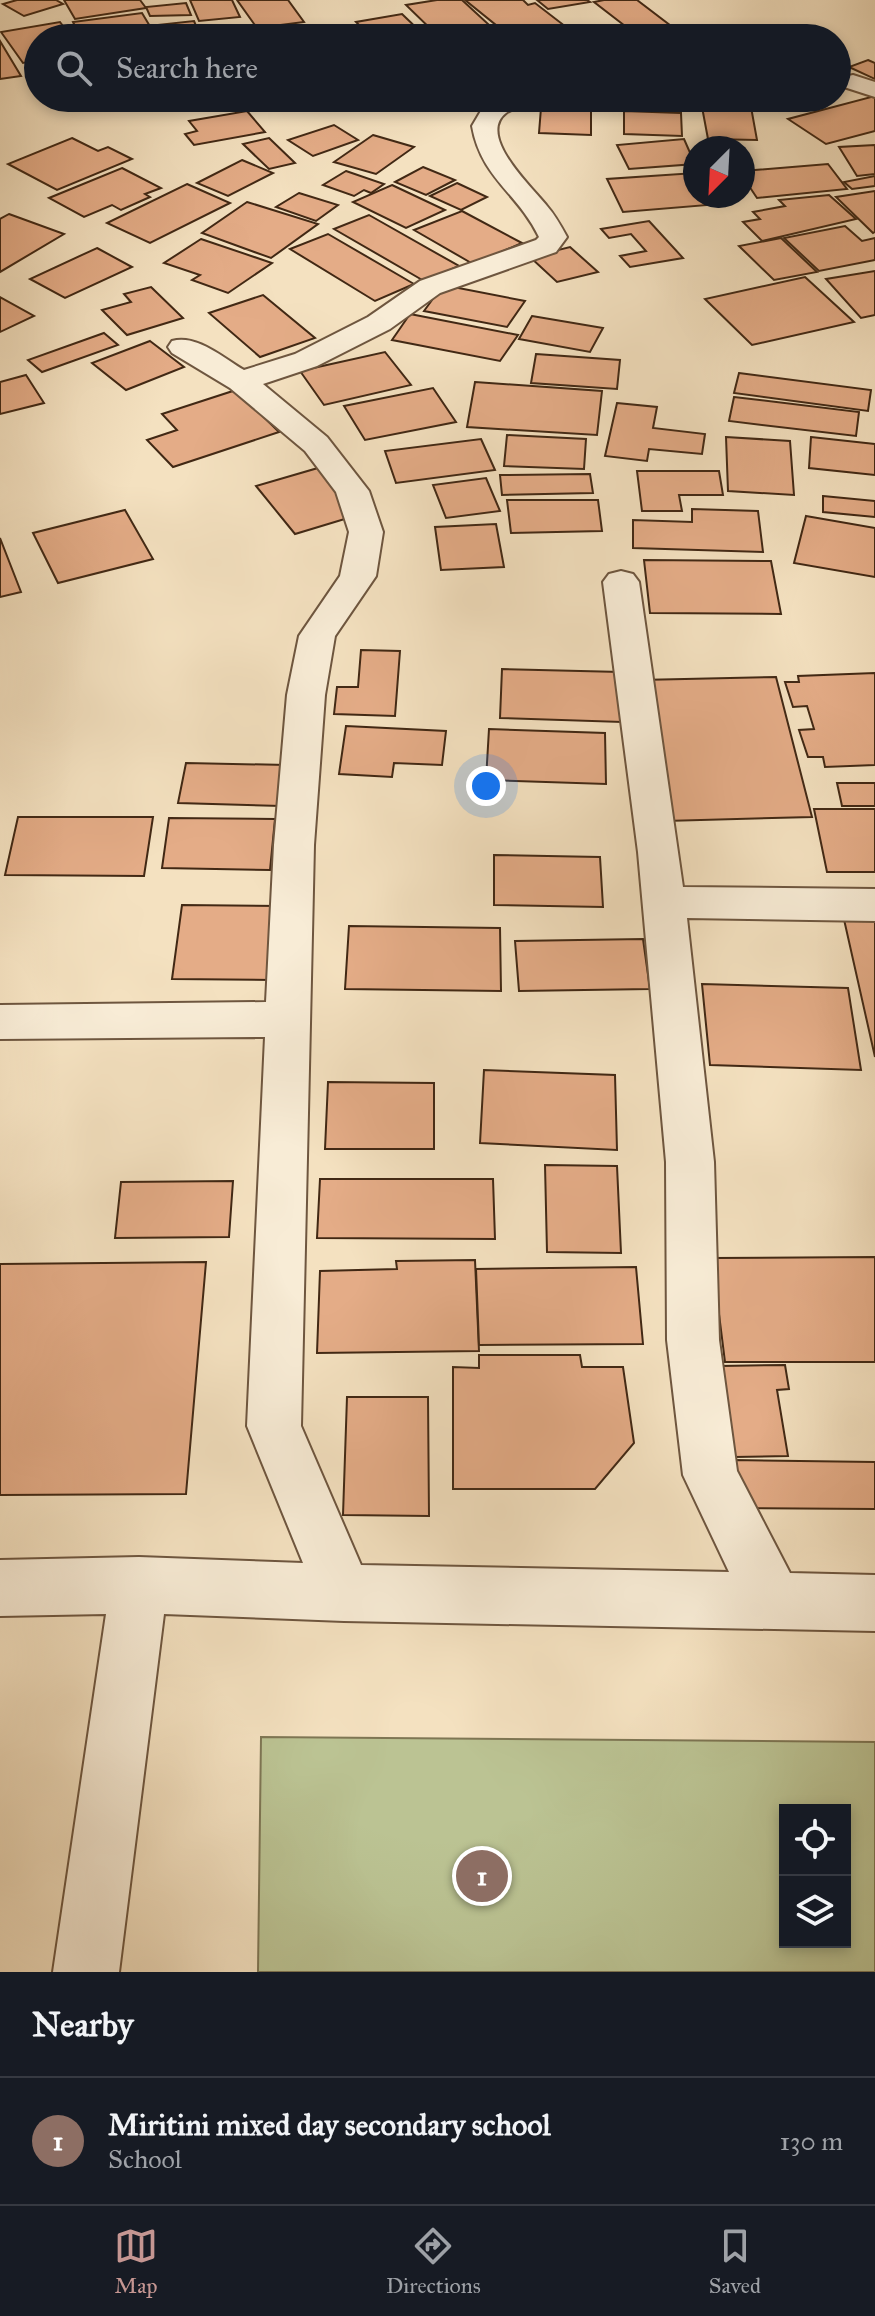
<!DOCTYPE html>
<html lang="en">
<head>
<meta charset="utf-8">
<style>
	body { margin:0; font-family:"IM FELL Great Primer",serif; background:#20242c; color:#f1f3f6 }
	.controls { position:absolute; right:24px; bottom:24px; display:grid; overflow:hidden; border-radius:0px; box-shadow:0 4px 12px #0003 }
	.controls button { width:72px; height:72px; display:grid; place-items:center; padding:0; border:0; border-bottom:2px solid #363941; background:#171b24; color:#f1f3f6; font:40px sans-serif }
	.compass { position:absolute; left:683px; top:136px; width:72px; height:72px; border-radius:50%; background:#171b24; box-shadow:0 4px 12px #0003; rotate:204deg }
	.you { position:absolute; left:486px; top:786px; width:28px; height:28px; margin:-20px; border:6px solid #fff; border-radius:50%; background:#1a73e8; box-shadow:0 0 0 12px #1a73e833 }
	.badge { display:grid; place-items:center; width:52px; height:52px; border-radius:50%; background:#c59692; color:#fff; font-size:26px; font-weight:700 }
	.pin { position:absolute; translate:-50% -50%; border:4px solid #fff; box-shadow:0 2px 8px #0006 }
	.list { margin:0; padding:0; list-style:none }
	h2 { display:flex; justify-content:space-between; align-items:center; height:104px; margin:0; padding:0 32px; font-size:34px }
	h2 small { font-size:26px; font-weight:400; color:#9ea1a6 }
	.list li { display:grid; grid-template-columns:52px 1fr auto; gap:24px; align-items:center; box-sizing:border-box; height:128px; padding:0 32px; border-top:2px solid #363941 }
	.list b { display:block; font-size:30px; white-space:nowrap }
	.list p { margin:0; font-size:26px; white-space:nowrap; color:#9ea1a6 }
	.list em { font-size:26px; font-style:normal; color:#9ea1a6 }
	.icon { flex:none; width:44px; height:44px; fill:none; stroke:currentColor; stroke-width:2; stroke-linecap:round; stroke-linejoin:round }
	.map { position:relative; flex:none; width:875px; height:1972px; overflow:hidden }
	.search { position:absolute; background:#171b24; box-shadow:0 4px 12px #0003; left:24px; right:24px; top:24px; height:88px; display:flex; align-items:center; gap:20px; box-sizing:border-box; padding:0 28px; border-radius:44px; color:#9ea1a6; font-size:30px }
	.sheet { height:232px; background:#171b24 }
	nav { display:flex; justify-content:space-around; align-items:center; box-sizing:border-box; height:112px; border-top:2px solid #363941; background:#171b24; font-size:22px; color:#9ea1a6 }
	nav a { display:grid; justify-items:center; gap:4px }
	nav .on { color:#c59692 }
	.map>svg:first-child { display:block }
	.green { fill:#bbc393; stroke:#7e7654; stroke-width:2; fill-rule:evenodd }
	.building { fill:#e4ac87; stroke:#412814; stroke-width:2 }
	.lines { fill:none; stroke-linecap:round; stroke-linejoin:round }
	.minor-casing { stroke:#6e563f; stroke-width:4 }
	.minor { fill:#f8ecd6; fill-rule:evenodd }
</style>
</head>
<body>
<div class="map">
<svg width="875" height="1972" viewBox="0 0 875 1972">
	<rect width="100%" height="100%" fill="#f4e1c0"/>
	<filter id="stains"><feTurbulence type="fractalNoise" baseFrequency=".0025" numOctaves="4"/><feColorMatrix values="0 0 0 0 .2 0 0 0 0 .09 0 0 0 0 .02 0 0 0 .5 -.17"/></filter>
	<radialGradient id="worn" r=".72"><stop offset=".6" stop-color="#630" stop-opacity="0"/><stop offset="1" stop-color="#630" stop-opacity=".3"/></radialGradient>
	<path class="green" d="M261 1737 875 1742V1972H258ZM785 1810H845V1942H785Z"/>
	<g class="building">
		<polygon points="17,0 56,0 63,4 24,16 3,4"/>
		<polygon points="64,0 140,0 146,8 75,19"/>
		<polygon points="190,0 232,0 240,17 199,21"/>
		<polygon points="237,0 288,0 304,22 257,28"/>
		<polygon points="437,0 462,0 500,35 440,38 406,5"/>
		<polygon points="465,0 523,0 528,5 535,3 570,30 512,38"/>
		<polygon points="537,0 587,0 590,2 548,9"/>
		<polygon points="604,0 637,0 675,29 638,36 594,2"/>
		<polygon points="186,3 191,15 150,16 146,7"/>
		<polygon points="142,13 157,38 81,38 73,22"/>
		<polygon points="402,14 427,38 372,38 356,22"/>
		<polygon points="194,21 201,38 163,38 157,25"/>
		<polygon points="60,22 72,38 38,38 38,60 23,63 1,32"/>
		<polygon points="740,25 768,38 727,38 715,32"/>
		<polygon points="322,28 328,38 298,38 295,31"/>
		<polygon points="0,41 21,76 0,79"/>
		<polygon points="868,60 875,63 875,79 849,67"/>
		<polygon points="875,96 875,131 826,144 788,119"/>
		<polygon points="638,98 685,98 686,106 638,104"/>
		<polygon points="733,98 782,98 786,99 774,109"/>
		<polygon points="702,107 751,107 757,140 708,139"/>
		<polygon points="541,108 591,109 591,135 539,133"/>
		<polygon points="247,111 265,132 194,145 185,134 197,131 189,121"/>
		<polygon points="624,111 681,113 682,136 624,134"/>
		<polygon points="334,125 358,140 313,156 288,140"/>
		<polygon points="373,135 414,147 376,174 334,162"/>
		<polygon points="72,138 98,151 108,147 132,159 57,190 8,164"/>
		<polygon points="269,138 295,163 269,169 243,144"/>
		<polygon points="684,139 695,164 629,169 617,145"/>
		<polygon points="875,145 875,174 857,176 839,147"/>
		<polygon points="242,160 273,173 228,196 197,183"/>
		<polygon points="828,164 847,189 757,198 743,177 743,171"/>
		<polygon points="423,167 455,180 426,195 395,182"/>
		<polygon points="122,168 161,188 145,194 150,197 121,210 112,205 84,217 49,198"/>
		<polygon points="346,171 384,184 371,193 364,190 354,196 323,185"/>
		<polygon points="695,173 695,196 728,196 732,203 623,212 607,179"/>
		<polygon points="875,176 875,186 852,189 844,182"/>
		<polygon points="457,183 487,197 461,210 430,196"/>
		<polygon points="187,184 230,203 150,243 107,223"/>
		<polygon points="392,185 445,210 406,228 353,202"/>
		<polygon points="875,191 875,232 873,233 836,197"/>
		<polygon points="299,193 338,205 316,221 276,207"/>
		<polygon points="829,195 856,219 762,241 743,222 760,219 753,212 785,206 779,200"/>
		<polygon points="247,202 318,224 271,258 202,233"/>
		<polygon points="462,211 522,243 473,264 414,230"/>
		<polygon points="9,214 64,234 0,272 0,219"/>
		<polygon points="369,215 459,266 424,281 334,229"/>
		<polygon points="649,221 683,258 630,267 620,256 646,251 631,234 609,238 601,229"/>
		<polygon points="845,226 862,241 875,238 875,260 819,271 784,238"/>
		<polygon points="328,234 414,284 375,301 290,249"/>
		<polygon points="781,238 817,272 774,280 739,246"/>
		<polygon points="201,239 272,263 228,293 192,280 200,275 164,263"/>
		<polygon points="570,247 598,272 557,282 530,257"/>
		<polygon points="97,248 132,267 65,298 30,279"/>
		<polygon points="875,271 875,315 861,318 826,279"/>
		<polygon points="805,277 854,322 752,345 705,299"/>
		<polygon points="443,285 525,301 507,327 424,311"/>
		<polygon points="151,287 183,318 127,335 102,310 131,302 124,294"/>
		<polygon points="263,295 315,338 260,357 209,313"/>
		<polygon points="0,297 34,316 0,332"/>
		<polygon points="410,314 518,335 500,361 392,340"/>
		<polygon points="532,316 603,328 590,352 519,339"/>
		<polygon points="104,333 118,345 42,372 28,360"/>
		<polygon points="150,341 184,367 126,390 92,363"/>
		<polygon points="385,352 411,385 324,405 300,371"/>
		<polygon points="536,354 620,360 617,389 531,383"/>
		<polygon points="739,373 871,390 868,411 734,393"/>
		<polygon points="26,375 44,403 0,414 0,382"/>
		<polygon points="475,382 602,391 597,435 467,427"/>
		<polygon points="433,388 456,422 365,440 344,406"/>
		<polygon points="236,390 279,432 173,467 147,440 177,430 162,414"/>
		<polygon points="734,397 859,412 856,436 729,421"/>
		<polygon points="617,403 657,407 653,428 705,434 702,454 649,449 647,461 605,456"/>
		<polygon points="507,435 586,439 584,469 504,466"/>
		<polygon points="726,437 790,441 794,495 728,491"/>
		<polygon points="811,437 875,444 875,475 809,468"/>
		<polygon points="481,439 495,470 396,483 385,451"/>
		<polygon points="318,468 358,515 295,534 256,486"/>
		<polygon points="637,471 719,471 723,495 679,495 682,511 642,511"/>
		<polygon points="590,474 593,493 502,495 500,475"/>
		<polygon points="486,478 500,511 446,518 433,485"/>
		<polygon points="823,496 875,501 875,517 823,512"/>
		<polygon points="507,500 598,500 602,531 511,533"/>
		<polygon points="692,509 758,511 763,552 633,548 633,520 692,522"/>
		<polygon points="125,510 153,559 58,583 33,533"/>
		<polygon points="806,516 875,528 875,577 794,563"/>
		<polygon points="496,524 504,567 441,570 435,527"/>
		<polygon points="0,538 21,592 0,597"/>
		<polygon points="644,560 771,561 781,614 650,613"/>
		<polygon points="361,650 400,651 395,716 334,714 337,687 358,687"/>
		<polygon points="502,669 621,672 622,722 500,718"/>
		<polygon points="875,673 875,765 825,767 823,757 808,757 799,730 814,729 807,706 793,707 785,682 799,682 798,676"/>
		<polygon points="776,677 812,817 665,821 640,680"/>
		<polygon points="346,726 446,731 442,765 394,763 392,777 339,774"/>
		<polygon points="489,729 605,733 606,784 486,780"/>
		<polygon points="186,763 287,765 281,806 178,803"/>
		<polygon points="837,783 875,783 875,806 842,806"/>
		<polygon points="814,809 875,809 875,872 827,872"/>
		<polygon points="18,817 153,817 144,876 5,875"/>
		<polygon points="169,818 275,819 270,870 162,868"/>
		<polygon points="494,855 600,857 603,907 494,905"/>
		<polygon points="182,905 281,906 274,980 172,979"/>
		<polygon points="843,915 875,915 875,1057"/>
		<polygon points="349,926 500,928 501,991 345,989"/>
		<polygon points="643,939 650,989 519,991 515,941"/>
		<polygon points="702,984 848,988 861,1070 710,1065"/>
		<polygon points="484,1070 615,1075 617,1150 480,1143"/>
		<polygon points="328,1082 434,1083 434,1149 325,1149"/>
		<polygon points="545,1165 617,1166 621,1253 547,1252"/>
		<polygon points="320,1179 493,1179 495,1239 317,1238"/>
		<polygon points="233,1181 229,1237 115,1238 121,1182"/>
		<polygon points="875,1257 875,1362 725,1362 712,1258"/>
		<polygon points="475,1260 479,1351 317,1353 320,1271 397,1269 396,1261"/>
		<polygon points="206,1262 186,1494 0,1495 0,1264"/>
		<polygon points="636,1267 643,1344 479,1345 476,1269"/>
		<polygon points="479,1355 580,1355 582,1367 623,1367 634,1443 595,1489 453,1489 453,1367 479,1368"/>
		<polygon points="785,1365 789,1389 777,1390 788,1456 734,1457 720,1366"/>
		<polygon points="347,1397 428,1397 429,1516 343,1515"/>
		<polygon points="732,1460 875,1462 875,1509 738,1508"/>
	</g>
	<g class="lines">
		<defs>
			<g id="minor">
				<polygon points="853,75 875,82 875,97 844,87 841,82 844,77"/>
				<path d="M497 98H576L573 103C556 107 518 103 506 113 476 136 533 188 547 206 555 215 561 226 567 237L556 252 440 293 390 329 317 366 263 384 327 437 369 491 383 532 376 576 335 636 325 695 314 845 301 1426 361 1565 729 1572 683 1475 667 1340 666 1162 638 852 603 582 609 574 621 571 633 574 639 582 683 887 875 889V921L687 918 714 1162 719 1340 737 1471 790 1573 875 1575V1631L344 1621 164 1614 119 1972H53L106 1614 0 1616V1560L139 1557 303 1563 247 1426 265 1037 0 1039V1005L266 1002 274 845 287 695 299 636 340 576 349 532 336 492 305 451 230 388 172 353 168 347 172 341C197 334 223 358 244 370L295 354 368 317 420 281 536 240 539 237C518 193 481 178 472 126L485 104Z"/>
			</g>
		</defs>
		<use href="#minor" class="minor-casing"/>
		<use href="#minor" class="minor"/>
	</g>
	<rect width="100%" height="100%" filter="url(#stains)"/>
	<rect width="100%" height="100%" fill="url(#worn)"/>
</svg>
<div class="controls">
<button><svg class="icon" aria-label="locate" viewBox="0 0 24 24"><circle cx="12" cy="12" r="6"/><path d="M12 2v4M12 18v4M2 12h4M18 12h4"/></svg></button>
<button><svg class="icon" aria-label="layers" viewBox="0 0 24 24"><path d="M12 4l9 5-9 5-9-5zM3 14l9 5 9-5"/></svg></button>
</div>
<svg class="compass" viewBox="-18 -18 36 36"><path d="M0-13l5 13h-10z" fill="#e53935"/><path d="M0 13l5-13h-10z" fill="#9ea1a6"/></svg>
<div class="you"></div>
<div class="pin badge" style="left:482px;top:1876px;background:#8d6e63">1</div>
<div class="search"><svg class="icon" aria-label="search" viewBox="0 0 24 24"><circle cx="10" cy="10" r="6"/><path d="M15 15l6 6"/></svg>Search here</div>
</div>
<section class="sheet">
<h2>Nearby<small></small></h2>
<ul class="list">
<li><span class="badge" style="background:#8d6e63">1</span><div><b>Miritini mixed day secondary school</b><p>School</p></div><em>130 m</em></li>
</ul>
</section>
<nav>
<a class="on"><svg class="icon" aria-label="map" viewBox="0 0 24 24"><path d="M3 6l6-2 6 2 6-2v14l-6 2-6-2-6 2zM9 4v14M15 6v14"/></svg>Map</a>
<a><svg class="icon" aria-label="directions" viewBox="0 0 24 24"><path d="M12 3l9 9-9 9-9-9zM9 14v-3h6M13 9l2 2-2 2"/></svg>Directions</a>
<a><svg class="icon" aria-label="saved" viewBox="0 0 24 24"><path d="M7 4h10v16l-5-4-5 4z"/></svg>Saved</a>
</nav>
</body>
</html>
